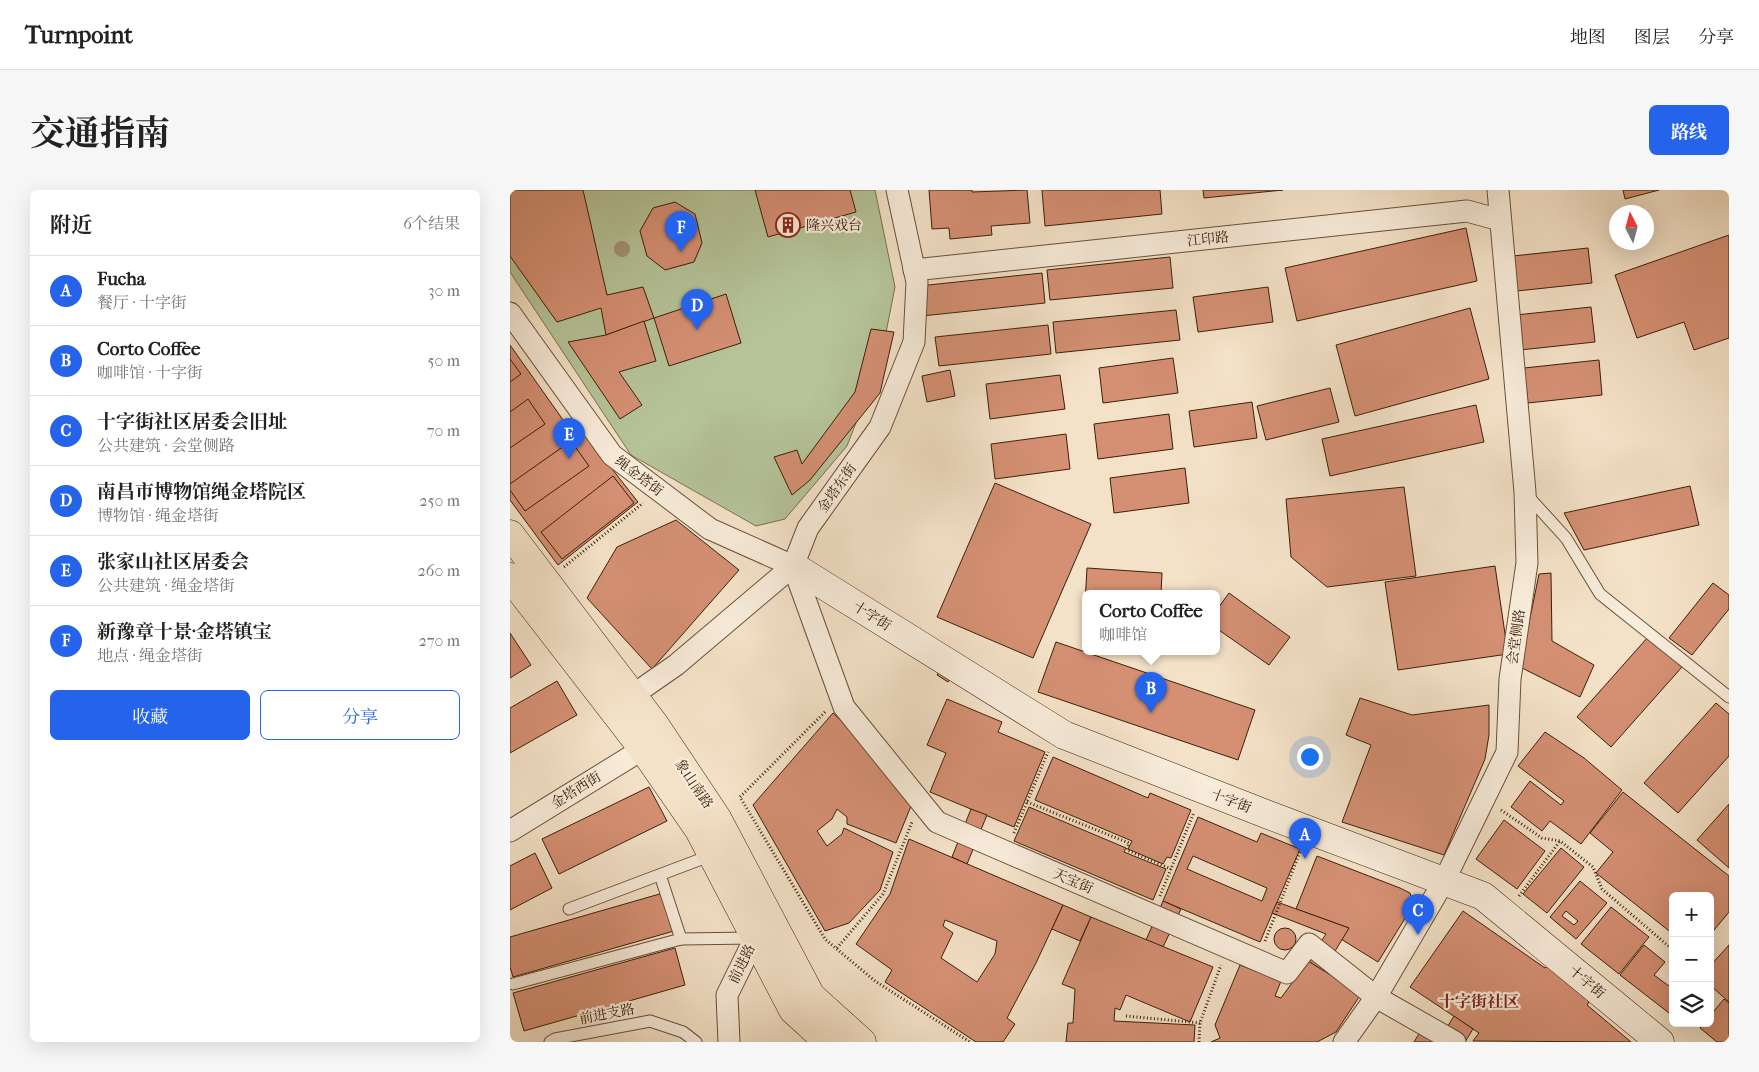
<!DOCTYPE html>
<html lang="zh">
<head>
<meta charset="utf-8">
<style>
	body { margin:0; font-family:"IM FELL French Canon","Noto Serif SC",serif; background:#f6f6f6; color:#222 }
	.controls { position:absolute; right:15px; bottom:15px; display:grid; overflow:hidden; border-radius:8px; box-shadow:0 5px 20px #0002 }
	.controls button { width:45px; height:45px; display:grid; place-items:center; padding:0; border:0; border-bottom:1px solid #e0e0e0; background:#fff; color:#222; font:25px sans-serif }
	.compass { position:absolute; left:1099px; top:15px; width:45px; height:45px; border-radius:50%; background:#fff; box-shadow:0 5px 20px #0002; rotate:354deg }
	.you { position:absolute; left:799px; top:566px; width:18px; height:18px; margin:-12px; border:4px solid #fff; border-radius:50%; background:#1a73e8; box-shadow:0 0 0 8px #1a73e833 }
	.badge { display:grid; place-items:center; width:32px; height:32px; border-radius:50%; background:#2563eb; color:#fff; font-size:16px; font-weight:700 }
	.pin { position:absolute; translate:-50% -41px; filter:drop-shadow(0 1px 2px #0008) }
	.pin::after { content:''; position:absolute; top:26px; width:18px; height:15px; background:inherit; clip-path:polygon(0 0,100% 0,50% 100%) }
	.popup { position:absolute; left:572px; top:400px; width:138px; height:65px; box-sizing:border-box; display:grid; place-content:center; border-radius:8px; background:#fff; filter:drop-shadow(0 1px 4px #0005); font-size:16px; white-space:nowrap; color:#767676 }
	.popup b { font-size:19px; color:#222 }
	.popup::after { content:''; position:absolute; left:50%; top:100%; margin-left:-10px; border:10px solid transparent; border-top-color:#fff }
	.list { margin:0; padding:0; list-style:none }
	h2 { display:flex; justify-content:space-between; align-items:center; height:65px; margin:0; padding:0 20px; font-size:21px }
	h2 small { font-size:16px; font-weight:400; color:#767676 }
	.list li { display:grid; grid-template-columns:32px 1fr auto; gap:15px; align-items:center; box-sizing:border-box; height:70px; padding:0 20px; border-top:1px solid #e0e0e0 }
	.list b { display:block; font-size:19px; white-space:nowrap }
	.list p { margin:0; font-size:16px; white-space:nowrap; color:#767676 }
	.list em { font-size:16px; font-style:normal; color:#767676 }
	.actions { display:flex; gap:10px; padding:15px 20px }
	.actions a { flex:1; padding:11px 0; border:1px solid #2563eb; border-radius:8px; text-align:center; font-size:18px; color:#2563eb }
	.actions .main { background:#2563eb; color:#fff }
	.icon { flex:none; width:28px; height:28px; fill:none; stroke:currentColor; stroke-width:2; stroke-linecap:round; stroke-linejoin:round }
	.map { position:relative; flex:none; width:1219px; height:852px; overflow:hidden; border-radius:8px }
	header { display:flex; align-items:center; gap:30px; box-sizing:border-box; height:70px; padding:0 25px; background:#fff; border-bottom:1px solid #e0e0e0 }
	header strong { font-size:24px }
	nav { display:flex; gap:28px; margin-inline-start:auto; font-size:18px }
	.intro { display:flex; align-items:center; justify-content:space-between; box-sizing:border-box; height:120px; padding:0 30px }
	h1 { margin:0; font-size:35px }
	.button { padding:12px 22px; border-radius:8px; background:#2563eb; color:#fff; font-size:18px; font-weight:700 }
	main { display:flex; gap:30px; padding:0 30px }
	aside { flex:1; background:#fff; border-radius:8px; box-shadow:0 5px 20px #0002 }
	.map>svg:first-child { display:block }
	.green { fill:#b6c49a; stroke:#797251 }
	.building { fill:#d59074; stroke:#3c2008; fill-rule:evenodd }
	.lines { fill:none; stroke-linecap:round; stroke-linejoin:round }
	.lane-casing { stroke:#6a5038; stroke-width:13 }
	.street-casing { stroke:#6a5038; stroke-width:23 }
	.secondary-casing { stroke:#3c2008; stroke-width:29 }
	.primary-casing { stroke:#3c2008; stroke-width:29 }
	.path { stroke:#3c2008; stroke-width:3; stroke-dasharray:1 2.5; stroke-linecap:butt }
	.lane { stroke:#f8ecdb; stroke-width:11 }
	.street { stroke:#f8ecdb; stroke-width:21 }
	.secondary { stroke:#f8ecdb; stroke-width:28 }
	.primary { stroke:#f4e2c8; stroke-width:28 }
	.tree { fill:#a39277 }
	.labels { text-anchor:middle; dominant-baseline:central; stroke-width:4.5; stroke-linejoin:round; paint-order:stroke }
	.poi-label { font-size:14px; fill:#3c2008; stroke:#f8ecdb; text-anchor:start }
	.street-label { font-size:14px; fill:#3c2008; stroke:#f8ecdb }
	.quarter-label { font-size:16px; font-weight:bold; fill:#7a1f14; stroke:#f8ecdb }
</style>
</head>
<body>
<header>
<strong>Turnpoint</strong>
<nav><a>地图</a><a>图层</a><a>分享</a></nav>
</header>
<div class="intro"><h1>交通指南</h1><a class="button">路线</a></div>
<main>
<aside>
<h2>附近<small>6个结果</small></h2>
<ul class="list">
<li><span class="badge">A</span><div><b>Fucha</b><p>餐厅 · 十字街</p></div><em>30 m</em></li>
<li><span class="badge">B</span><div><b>Corto Coffee</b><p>咖啡馆 · 十字街</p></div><em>50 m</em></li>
<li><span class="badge">C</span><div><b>十字街社区居委会旧址</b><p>公共建筑 · 会堂侧路</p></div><em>70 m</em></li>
<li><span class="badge">D</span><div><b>南昌市博物馆绳金塔院区</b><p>博物馆 · 绳金塔街</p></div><em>250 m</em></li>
<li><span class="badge">E</span><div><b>张家山社区居委会</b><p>公共建筑 · 绳金塔街</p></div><em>260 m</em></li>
<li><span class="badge">F</span><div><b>新豫章十景·金塔镇宝</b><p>地点 · 绳金塔街</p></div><em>270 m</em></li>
</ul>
<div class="actions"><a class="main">收藏</a><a>分享</a></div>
</aside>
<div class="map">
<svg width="1219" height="852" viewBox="0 0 1219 852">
	<rect width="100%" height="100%" fill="#f4e2c8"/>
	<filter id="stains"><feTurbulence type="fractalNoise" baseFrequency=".004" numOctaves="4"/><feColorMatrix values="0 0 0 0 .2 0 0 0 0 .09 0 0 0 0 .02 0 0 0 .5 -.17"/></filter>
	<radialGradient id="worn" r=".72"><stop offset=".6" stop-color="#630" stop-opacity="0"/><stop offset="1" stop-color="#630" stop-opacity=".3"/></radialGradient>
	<polygon class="green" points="0,0 365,0 385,97 371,168 337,256 275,329 246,336 121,265 0,82"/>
	<g class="building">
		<polygon points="0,0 73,0 97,105 133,97 144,128 96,145 91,118 47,132 0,66"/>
		<polygon points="245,0 340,0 346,22 258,47"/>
		<polygon points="419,0 462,0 462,2 517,0 520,33 481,36 482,45 440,49 439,38 422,39"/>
		<polygon points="532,0 650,0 652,24 535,36"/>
		<polygon points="693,0 773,0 694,8"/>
		<polygon points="1113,0 1149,0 1115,9"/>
		<polygon points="165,12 185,24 192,53 184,72 155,80 137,66 130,41 143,18"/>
		<polygon points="956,38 967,91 787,131 775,78"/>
		<polygon points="1219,45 1219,148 1184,160 1174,132 1127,148 1105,85"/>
		<polygon points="1078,58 1082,93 1007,101 1003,66"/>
		<polygon points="660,67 663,98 540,110 537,80"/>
		<polygon points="532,83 535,113 412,126 409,96"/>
		<polygon points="758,97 763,132 688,142 683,107"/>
		<polygon points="216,104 231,153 159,176 144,128"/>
		<polygon points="1081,117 1085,152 1010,160 1006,125"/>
		<polygon points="960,118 979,189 845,226 826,155"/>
		<polygon points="666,120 670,150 546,163 543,132"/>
		<polygon points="134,131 146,171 109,182 132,215 110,229 58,152 96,145"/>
		<polygon points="538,135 541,164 429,176 425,147"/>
		<polygon points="361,139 384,142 370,203 300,290 282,305 264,267 287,260 292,274 345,202"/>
		<polygon points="0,155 63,244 70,238 128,312 48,375 0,310"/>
		<polygon points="663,168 668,203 593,213 589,178"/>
		<polygon points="0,169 11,184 0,192"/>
		<polygon points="1089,170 1092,205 1018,213 1014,178"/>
		<polygon points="440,180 445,206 417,212 412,186"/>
		<polygon points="550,185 555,219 480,229 476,194"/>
		<polygon points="820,198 829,232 756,250 747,216"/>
		<polygon points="18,209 35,234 0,258 0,222"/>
		<polygon points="742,212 747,248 684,257 679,221"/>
		<polygon points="966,215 974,252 820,286 812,249"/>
		<polygon points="659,224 663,259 588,269 584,234"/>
		<polygon points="556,244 560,279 485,289 481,254"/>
		<polygon points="61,251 79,276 15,321 0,300 0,294"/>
		<polygon points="675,278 679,313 604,323 600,288"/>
		<polygon points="103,286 124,313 52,369 31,342"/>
		<polygon points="485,293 581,334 523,468 427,427"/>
		<polygon points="1180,296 1189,335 1074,360 1054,323"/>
		<polygon points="894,297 906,386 817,397 781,367 776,309"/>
		<polygon points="166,330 229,380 142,479 77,408 107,357"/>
		<polygon points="985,376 998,464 888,480 875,392"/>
		<polygon points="577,378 652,383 651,404 576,404 575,413"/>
		<polygon points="1041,383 1042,451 1084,475 1070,507 1010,477 1029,384"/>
		<polygon points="1203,393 1219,405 1219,419 1182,465 1159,448"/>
		<polygon points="719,403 780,447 759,475 706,438 706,421"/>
		<polygon points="0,443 21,475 0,488"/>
		<polygon points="1138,447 1172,477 1101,557 1067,527"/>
		<polygon points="546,452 745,520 728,570 528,502"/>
		<polygon points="432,477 443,484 438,492 427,485"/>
		<polygon points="47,491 67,525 0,563 0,518"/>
		<polygon points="850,508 902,525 979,515 979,545 975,569 934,665 832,632 861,555 836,545"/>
		<polygon points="437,509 492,532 488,542 535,562 504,637 420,602 436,563 417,555"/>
		<polygon points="1206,513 1219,524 1219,566 1168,623 1134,593"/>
		<polygon points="323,523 362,560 403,611 386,653 337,634 337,627 327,619 322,629 307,641 317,656 332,644 334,638 383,662 370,700 339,733 315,741 243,615"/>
		<polygon points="1035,542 1074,568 1112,600 1071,654 1040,631 1032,641 1001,617 1020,591 1051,615 1054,611 1008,576"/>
		<polygon points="543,567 638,608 640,603 681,620 661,668 657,667 653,674 618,659 622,651 525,610"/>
		<polygon points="139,597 157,631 49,684 32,649"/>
		<polygon points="1113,602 1219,686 1219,722 1200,745 1200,706 1163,706 1163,744 1086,683 1103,662 1080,643"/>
		<polygon points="1219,614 1219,678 1187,650"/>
		<polygon points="519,617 616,658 614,662 656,679 643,710 504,651"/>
		<polygon points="461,619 477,625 457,674 442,667"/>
		<path d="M688 627 747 652 751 643 790 659 750 752 653 711ZM683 666 757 698 752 711 677 679Z"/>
		<polygon points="994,630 1035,661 1007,699 966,669"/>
		<path d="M399 649 553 715 526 773 497 828 505 834 493 852H466L375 792 382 780 346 754 380 704ZM435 730 487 751 485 764 467 792 431 768 443 743 433 736Z"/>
		<polygon points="1051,658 1074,677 1037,723 1013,704"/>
		<polygon points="25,663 42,698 0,720 0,676"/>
		<polygon points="807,666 890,698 900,703 902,709 899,722 868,772 831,749 839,738 786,719"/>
		<path d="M1070 691 1097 713 1066 749 1040 727ZM1056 721 1068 731 1064 735 1052 726Z"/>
		<polygon points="153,703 164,741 3,787 0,777 0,747"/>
		<polygon points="653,711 671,719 653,757 636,750"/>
		<polygon points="767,712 839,738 813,781 798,771 816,744 762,723"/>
		<polygon points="553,715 581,727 570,751 542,739"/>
		<polygon points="1101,717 1139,747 1109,784 1071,754"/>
		<polygon points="953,721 1035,778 1039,774 1081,809 1077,815 1121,852 963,851 969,843 900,797"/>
		<polygon points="581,727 703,777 680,832 616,805 610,820 605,818 604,831 685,835 684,852 556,852 558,833 563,833 565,799 552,794"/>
		<circle cx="775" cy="749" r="11"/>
		<polygon points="1134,755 1155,772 1144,785 1163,799 1163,818 1159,823 1110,785"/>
		<polygon points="1219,755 1219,812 1200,795 1200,776"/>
		<polygon points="165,758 175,795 14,841 3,803"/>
		<polygon points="798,771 851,804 826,842 807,852 701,852 710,848 705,835 730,775 771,791 765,806 771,808"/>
		<polygon points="1214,809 1219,813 1219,852 1207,852 1190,838 1194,833 1200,833 1200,826"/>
		<polygon points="944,826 963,839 955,852 928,852"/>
		<polygon points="910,842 928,852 904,852"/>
	</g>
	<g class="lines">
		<defs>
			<g id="lane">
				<polyline points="1016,304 1056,348 1090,404 1219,507"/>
				<polyline points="150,685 171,749"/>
				<polyline points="59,719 202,665"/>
				<polyline points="3,794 171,749 244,748"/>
				<polyline points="40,852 45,849 140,831 173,842 186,852"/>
			</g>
			<g id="street">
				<polyline points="404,80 957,21 990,30"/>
				<polyline points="0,123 102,265 200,339 283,376 334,517 427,632 777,783 799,754 866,807 945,852"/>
				<polyline points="110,514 166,475 283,376 298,338 370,237 404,152 407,92 387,0"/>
				<polyline points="0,641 133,559"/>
				<polyline points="219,852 217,805 245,748 255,741"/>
				<polyline points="834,852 866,807 934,691 997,562 1000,489 1017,373 1015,302 988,0"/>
			</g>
			<polyline id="secondary" points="283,376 554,545 756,624 973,706 1150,852"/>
			<g id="primary">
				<polyline points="0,344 145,535 207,628 301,806 352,852"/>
				<polyline points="0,387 133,559 189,640 283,820 318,852"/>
			</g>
		</defs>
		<use href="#lane" class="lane-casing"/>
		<use href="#street" class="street-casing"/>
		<use href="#secondary" class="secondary-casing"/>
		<use href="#primary" class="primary-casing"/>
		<g class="path">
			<polyline points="54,377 133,313"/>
			<polyline points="315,522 230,607 315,749 365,791 460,852"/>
			<polyline points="517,612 619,653 617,660 661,679"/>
			<polyline points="991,620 1032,648 1050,651 1083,677 1092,699 1163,760"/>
			<polyline points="504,643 538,562"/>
			<polyline points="650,706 684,622"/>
			<polyline points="1009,706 1050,651"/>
			<polyline points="755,751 790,662"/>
			<polyline points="327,758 373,704 402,632"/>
			<polyline points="616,826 690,833"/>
			<polyline points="689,852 690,833 711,775"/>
		</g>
		<use href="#lane" class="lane"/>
		<use href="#street" class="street"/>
		<use href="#secondary" class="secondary"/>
		<use href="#primary" class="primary"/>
	</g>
	<circle class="tree" cx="112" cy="59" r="8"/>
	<defs>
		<symbol id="building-ring" viewBox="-11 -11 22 22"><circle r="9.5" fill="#f8ecdb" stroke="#8f2418" stroke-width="1.5"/><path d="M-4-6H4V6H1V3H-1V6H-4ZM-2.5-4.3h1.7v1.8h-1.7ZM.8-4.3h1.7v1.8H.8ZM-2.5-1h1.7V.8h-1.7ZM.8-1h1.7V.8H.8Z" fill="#8f2418"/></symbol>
	</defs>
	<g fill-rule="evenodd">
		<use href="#building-ring" x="264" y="21" width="28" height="28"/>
	</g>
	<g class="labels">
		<g class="poi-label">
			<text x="296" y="35">隆兴戏台</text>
		</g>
		<g class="street-label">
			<text transform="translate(698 49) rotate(-6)">江印路</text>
			<text transform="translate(129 286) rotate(37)">绳金塔街</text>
			<text transform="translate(327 298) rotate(-55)">金塔东街</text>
			<text transform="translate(362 426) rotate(32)">十字街</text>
			<text transform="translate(1006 447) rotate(-82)">会堂侧路</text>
			<text transform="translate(184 594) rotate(56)">象山南路</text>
			<text transform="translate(66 600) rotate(-32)">金塔西街</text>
			<text transform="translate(721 611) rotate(21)">十字街</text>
			<text transform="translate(563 691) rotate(23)">天宝街</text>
			<text transform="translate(232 774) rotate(-64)">前进路</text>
			<text transform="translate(1077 792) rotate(40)">十字街</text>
			<text transform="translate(97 824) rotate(-11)">前进支路</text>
		</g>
		<g class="quarter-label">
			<text x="969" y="811">十字街社区</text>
		</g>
	</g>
	<rect width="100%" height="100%" filter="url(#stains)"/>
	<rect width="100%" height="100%" fill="url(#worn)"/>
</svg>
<div class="controls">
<button>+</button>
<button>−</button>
<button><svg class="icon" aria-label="layers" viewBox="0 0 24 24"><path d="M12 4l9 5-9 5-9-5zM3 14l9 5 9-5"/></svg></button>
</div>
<svg class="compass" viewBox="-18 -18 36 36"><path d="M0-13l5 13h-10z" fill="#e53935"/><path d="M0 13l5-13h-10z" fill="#767676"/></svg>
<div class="you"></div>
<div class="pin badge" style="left:795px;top:669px">A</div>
<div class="pin badge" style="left:641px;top:523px">B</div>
<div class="popup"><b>Corto Coffee</b>咖啡馆</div>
<div class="pin badge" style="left:908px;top:745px">C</div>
<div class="pin badge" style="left:187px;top:140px">D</div>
<div class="pin badge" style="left:59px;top:269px">E</div>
<div class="pin badge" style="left:171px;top:62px">F</div>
</div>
</main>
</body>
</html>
